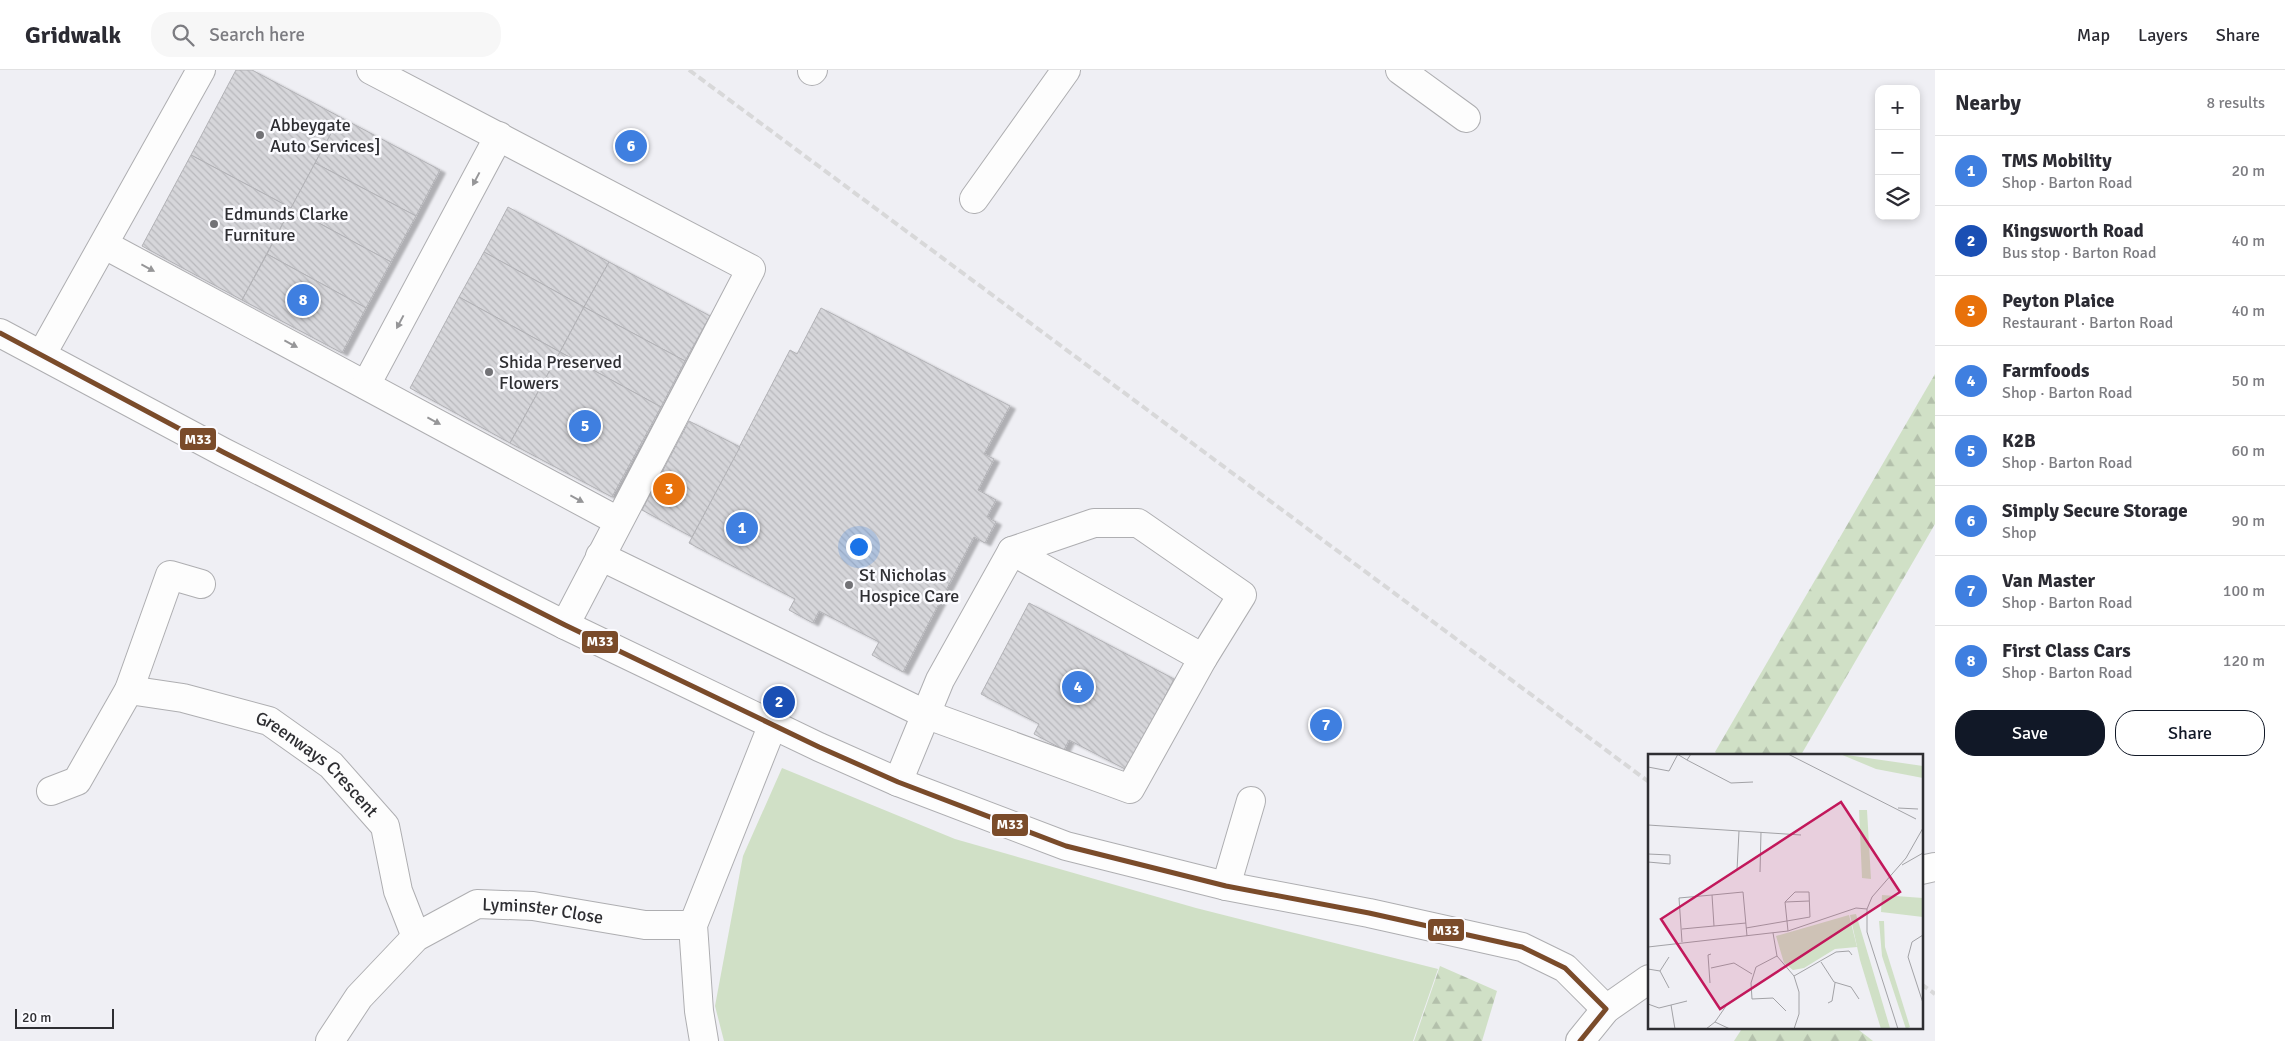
<!DOCTYPE html>
<html lang="en">
<head>
<meta charset="utf-8">
<style>
	body { margin:0; font-family:Signika,sans-serif; background:#f7f7f7; color:#2b2b33 }
	.controls { position:absolute; right:15px; top:15px; display:grid; overflow:hidden; border-radius:10px; box-shadow:0 2px 8px #0003 }
	.controls button { width:45px; height:45px; display:grid; place-items:center; padding:0; border:0; border-bottom:1px solid #e1e1e2; background:#fff; color:#2b2b33; font:25px sans-serif }
	.scale { position:absolute; left:15px; bottom:12px; width:99px; box-sizing:border-box; padding-left:5px; border:2px solid #2e2e32; border-top:0; font-size:14px; line-height:18px; white-space:nowrap; color:#2e2e32; -webkit-text-stroke:4px #fbfbff; paint-order:stroke }
	.you { position:absolute; left:858px; top:476px; width:18px; height:18px; margin:-12px; border:4px solid #fff; border-radius:50%; background:#1a73e8; box-shadow:0 0 0 8px #1a73e833 }
	.badge { display:grid; place-items:center; width:32px; height:32px; border-radius:50%; background:#111827; color:#fff; font-size:16px; font-weight:700 }
	.pin { position:absolute; translate:-50% -50%; border:2px solid #fff; box-shadow:0 1px 5px #0006 }
	.list { margin:0; padding:0; list-style:none }
	h2 { display:flex; justify-content:space-between; align-items:center; height:65px; margin:0; padding:0 20px; font-size:21px }
	h2 small { font-size:16px; font-weight:400; color:#7c7c81 }
	.list li { display:grid; grid-template-columns:32px 1fr auto; gap:15px; align-items:center; box-sizing:border-box; height:70px; padding:0 20px; border-top:1px solid #e1e1e2 }
	.list b { display:block; font-size:19px; white-space:nowrap }
	.list p { margin:0; font-size:16px; white-space:nowrap; color:#7c7c81 }
	.list em { font-size:16px; font-style:normal; color:#7c7c81 }
	.actions { display:flex; gap:10px; padding:15px 20px }
	.actions a { flex:1; padding:11px 0; border:1px solid #111827; border-radius:20px; text-align:center; font-size:18px; color:#111827 }
	.actions .main { background:#111827; color:#fff }
	.icon { flex:none; width:28px; height:28px; fill:none; stroke:currentColor; stroke-width:2; stroke-linecap:round; stroke-linejoin:round }
	.map { position:relative; flex:none; width:1935px; height:971px; overflow:hidden }
	header { display:flex; align-items:center; gap:30px; box-sizing:border-box; height:70px; padding:0 25px; background:#fff; border-bottom:1px solid #e1e1e2 }
	header strong { font-size:24px }
	nav { display:flex; gap:28px; margin-inline-start:auto; font-size:18px }
	.search { width:350px; height:45px; background:#f7f7f7; display:flex; align-items:center; gap:12px; box-sizing:border-box; padding:0 18px; border-radius:20px; color:#7c7c81; font-size:19px }
	main { display:flex }
	aside { flex:1; background:#fff }
	.map>svg:first-child { display:block }
	.green { fill:#d0e0c6 }
	.forest { fill:url(#forest-firs) }
	.building { fill:url(#building-back-hatch); stroke:#b2b2b6; filter:url(#shadow) }
	.lines { fill:none; stroke-linecap:round; stroke-linejoin:round }
	.minor-casing { stroke:#aeaeb1; stroke-width:30 }
	.minor { stroke:#fdfdfd; stroke-width:28 }
	.rail { stroke:#d8d8d9; stroke-width:4; stroke-dasharray:8 4; stroke-linecap:butt }
	.bus-1-casing { stroke:#fbfbff; stroke-width:9 }
	.bus-1 { stroke:#7a4b2a; stroke-width:5 }
	.oneway { fill:#969698 }
	.poi-dot { fill:#727276; stroke:#fbfbff; stroke-width:2 }
	.labels { text-anchor:middle; dominant-baseline:central; stroke-width:5; stroke-linejoin:round; paint-order:stroke }
	.poi-label { font-size:18px; fill:#2e2e32; stroke:#fbfbff; text-anchor:start }
	.street-label { font-size:18px; fill:#2e2e32; stroke:#fbfbff }
	.inset-road { fill:none; stroke:#a2a2a6; stroke-width:1 }
	.view { fill:#c2185b; fill-opacity:0.15; stroke:#c2185b; stroke-width:2.5 }
	.inset-edge { fill:none; stroke:#2e2e32; stroke-width:2.5 }
	.line-badge { stroke:#fbfbff; stroke-width:2 }
	.badge-label { font-size:14px; text-anchor:middle; font-weight:bold; fill:#fff }
</style>
</head>
<body>
<header>
<strong>Gridwalk</strong>
<div class="search"><svg class="icon" aria-label="search" viewBox="0 0 24 24"><circle cx="10" cy="10" r="6"/><path d="M15 15l6 6"/></svg>Search here</div>
<nav><a>Map</a><a>Layers</a><a>Share</a></nav>
</header>
<main>
<div class="map">
<svg width="1935" height="971" viewBox="0 0 1935 971">
	<defs>
		<pattern id="forest-firs" width="22" height="20" patternUnits="userSpaceOnUse" patternTransform="scale(1.25)"><rect width="22" height="20" fill="#d0e0c6"/><path d="M5 1l3.5 6h-7zM16 11l3.5 6h-7z" fill="#b3c0ab"/></pattern>
		<pattern id="building-back-hatch" width="6" height="6" patternUnits="userSpaceOnUse" patternTransform="scale(1.25)"><rect width="6" height="6" fill="#d6d6da"/><path d="M-1 5l2 2M0 0l6 6M5-1l2 2" fill="none" stroke="#b8b8bc"/></pattern>
		<filter id="shadow"><feDropShadow dx="5.5" dy="3" stdDeviation="1" flood-color="#0004"/></filter>
	</defs>
	<rect width="100%" height="100%" fill="#efeff4"/>
	<polygon class="green" points="782,698 955,769 1196,838 1438,899 1413,971 724,971 715,936 743,786"/>
	<g class="forest">
		<polygon points="1935,304 1935,454 1801,685 1719,685 1715,682"/>
		<polygon points="1440,896 1497,921 1482,971 1414,971"/>
		<polygon points="1743,957 1855,957 1873,971 1734,971"/>
	</g>
	<g class="building">
		<polygon points="236,0 252,0 340,47 291,138 191,85"/>
		<polygon points="340,47 440,100 416,146 315,93"/>
		<polygon points="191,85 291,138 242,230 142,176"/>
		<polygon points="315,93 416,146 391,192 291,138"/>
		<polygon points="508,137 609,192 584,237 484,182"/>
		<polygon points="291,138 391,192 366,238 267,184"/>
		<polygon points="484,182 584,237 560,282 459,227"/>
		<polygon points="267,184 366,238 342,283 242,230"/>
		<polygon points="609,192 710,246 685,291 584,237"/>
		<polygon points="459,227 560,282 510,373 410,318"/>
		<polygon points="584,237 685,291 661,337 560,282"/>
		<polygon points="821,238 1010,336 984,384 994,389 978,420 996,430 987,447 996,452 985,473 974,467 903,602 872,585 879,572 819,541 813,553 789,540 795,529 689,473 790,280 797,284"/>
		<polygon points="560,282 661,337 612,427 510,373"/>
		<polygon points="689,351 740,377 692,467 642,440"/>
		<polygon points="1029,533 1174,609 1127,700 1069,670 1064,680 1034,664 1039,654 981,624"/>
	</g>
	<g class="lines">
		<defs>
			<g id="minor">
				<polyline points="371,0 751,199 565,555"/>
				<polyline points="1400,0 1466,48"/>
				<polyline points="812,1 813,0"/>
				<polyline points="974,129 1066,0"/>
				<polyline points="105,175 618,451"/>
				<polyline points="0,263 223,382 565,555 819,677 898,712 1066,776 1226,816 1369,843 1522,877 1565,898 1606,939"/>
				<polyline points="42,284 201,0"/>
				<polyline points="366,315 499,66"/>
				<polyline points="600,486 925,644 1130,719 1203,588 1242,525 1138,453 1094,453 1012,481"/>
				<path id="s1" d="M129 620 183 628 269 651 331 695 385 756 398 821 416 867"/>
				<polyline points="898,712 940,610 1012,481 1203,588"/>
				<polyline points="51,721 77,711 129,620 170,505 201,514"/>
				<polyline points="1921,800 1935,797"/>
				<polyline points="1226,816 1251,731"/>
				<path id="s2" d="M330 971 359 927 416 867 477 834 533 836 645 855H693"/>
				<polyline points="704,971 699,941 693,855 773,654"/>
				<polyline points="1580,971 1606,939 1649,909"/>
			</g>
		</defs>
		<use href="#minor" class="minor-casing"/>
		<use href="#minor" class="minor"/>
		<g class="rail">
			<polyline points="689,0 1649,712"/>
			<polyline points="1921,914 1935,924"/>
		</g>
		<defs>
			<polyline id="bus-1" points="0,263 223,382 565,555 819,677 898,712 1066,776 1226,816 1369,843 1522,877 1565,898 1606,939 1580,971"/>
		</defs>
		<use href="#bus-1" class="bus-1-casing"/>
		<use href="#bus-1" class="bus-1"/>
	</g>
	<defs><path id="oneway-solid" d="M-6-.8H1V-3.2L6.5 0L1 3.2V.8H-6Z" transform="scale(1.25)"/></defs>
	<g class="oneway">
		<use href="#oneway-solid" transform="translate(476 109) rotate(118)"/>
		<use href="#oneway-solid" transform="translate(148 198) rotate(28)"/>
		<use href="#oneway-solid" transform="translate(400 252) rotate(118)"/>
		<use href="#oneway-solid" transform="translate(291 274) rotate(28)"/>
		<use href="#oneway-solid" transform="translate(434 351) rotate(28)"/>
		<use href="#oneway-solid" transform="translate(577 429) rotate(28)"/>
	</g>
	<g class="poi-dot">
		<circle cx="260" cy="65" r="5"/>
		<circle cx="214" cy="154" r="5"/>
		<circle cx="489" cy="302" r="5"/>
		<circle cx="849" cy="515" r="5"/>
	</g>
	<g class="labels">
		<g class="poi-label">
			<text x="270" y="55">Abbeygate<tspan x="270" dy="21">Auto Services]</tspan></text>
			<text x="224" y="144">Edmunds Clarke<tspan x="224" dy="21">Furniture</tspan></text>
			<text x="499" y="292">Shida Preserved<tspan x="499" dy="21">Flowers</tspan></text>
			<text x="859" y="505">St Nicholas<tspan x="859" dy="21">Hospice Care</tspan></text>
		</g>
		<g class="street-label">
			<text stroke="none"><textPath href="#s1" startOffset="208">Greenways Crescent</textPath></text>
			<text stroke="none"><textPath href="#s2" startOffset="271">Lyminster Close</textPath></text>
		</g>
	</g>
	<g transform="translate(1648 684)">
		<rect width="275" height="275" fill="#efeff4"/>
		<path d="M201 161 209 193 187 195 156 214 145 216 136 209 128 182Z" fill="#d0e0c6"/>
		<path d="M192 0 275 12V24L228 15ZM211 56H219L223 125 214 124ZM234 141 275 144V163L233 158ZM208 160 242 274 240 275H233L212 206 202 161ZM231 167H236L237 193 262 273 258 275 234 202Z" fill="#d0e0c6"/>
		<path class="inset-road" d="M29 0 39 6 43 0M140 0 268 65M39 6 83 29 105 28M0 13 21 17 30 0M250 54 270 55M0 71 153 81M0 100 22 101V110L0 108M254 111 275 99M89 116 91 77M112 118 113 78M64 141 66 172M98 174 162 163 161 138H147L137 148M34 175 98 169M140 177 137 148 161 147M125 179 129 202 146 222 151 238V260L146 275M275 181 264 188 260 203 275 249M34 188 31 144 64 141 95 138 99 182M0 193 140 177 208 154 219 155M129 202 108 213 103 229 104 245 125 244 138 257M173 208 186 228 203 233 211 245M63 214 86 209 104 220M0 215 12 217 21 234M12 217 21 203M146 222 188 198 201 197 204 201M62 229 60 201 63 200M180 249 184 247 187 229M0 250 11 254 23 251 27 275M23 251 39 247M67 268 78 252M58 275 67 268 82 275M250 275 219 178V155L224 143 258 104 275 74"/>
		<path class="view" d="M193 48 252 138 72 255 13 165Z"/>
		<rect width="275" height="275" class="inset-edge"/>
	</g>
	<g class="line-badge">
		<rect x="179" y="357" width="38" height="24" rx="5" fill="#7a4b2a"/>
		<rect x="581" y="560" width="38" height="24" rx="5" fill="#7a4b2a"/>
		<rect x="991" y="743" width="38" height="24" rx="5" fill="#7a4b2a"/>
		<rect x="1427" y="848" width="38" height="24" rx="5" fill="#7a4b2a"/>
	</g>
	<g class="badge-label">
		<text x="198" y="374">M33</text>
		<text x="600" y="576">M33</text>
		<text x="1010" y="759">M33</text>
		<text x="1446" y="865">M33</text>
	</g>
</svg>
<div class="controls">
<button>+</button>
<button>−</button>
<button><svg class="icon" aria-label="layers" viewBox="0 0 24 24"><path d="M12 4l9 5-9 5-9-5zM3 14l9 5 9-5"/></svg></button>
</div>
<div class="scale">20 m</div>
<div class="you"></div>
<div class="pin badge" style="left:742px;top:458px;background:#3f7fe0">1</div>
<div class="pin badge" style="left:779px;top:632px;background:#1a4fb4">2</div>
<div class="pin badge" style="left:669px;top:419px;background:#e8710a">3</div>
<div class="pin badge" style="left:1078px;top:617px;background:#3f7fe0">4</div>
<div class="pin badge" style="left:585px;top:356px;background:#3f7fe0">5</div>
<div class="pin badge" style="left:631px;top:76px;background:#3f7fe0">6</div>
<div class="pin badge" style="left:1326px;top:655px;background:#3f7fe0">7</div>
<div class="pin badge" style="left:303px;top:230px;background:#3f7fe0">8</div>
</div>
<aside>
<h2>Nearby<small>8 results</small></h2>
<ul class="list">
<li><span class="badge" style="background:#3f7fe0">1</span><div><b>TMS Mobility</b><p>Shop · Barton Road</p></div><em>20 m</em></li>
<li><span class="badge" style="background:#1a4fb4">2</span><div><b>Kingsworth Road</b><p>Bus stop · Barton Road</p></div><em>40 m</em></li>
<li><span class="badge" style="background:#e8710a">3</span><div><b>Peyton Plaice</b><p>Restaurant · Barton Road</p></div><em>40 m</em></li>
<li><span class="badge" style="background:#3f7fe0">4</span><div><b>Farmfoods</b><p>Shop · Barton Road</p></div><em>50 m</em></li>
<li><span class="badge" style="background:#3f7fe0">5</span><div><b>K2B</b><p>Shop · Barton Road</p></div><em>60 m</em></li>
<li><span class="badge" style="background:#3f7fe0">6</span><div><b>Simply Secure Storage</b><p>Shop</p></div><em>90 m</em></li>
<li><span class="badge" style="background:#3f7fe0">7</span><div><b>Van Master</b><p>Shop · Barton Road</p></div><em>100 m</em></li>
<li><span class="badge" style="background:#3f7fe0">8</span><div><b>First Class Cars</b><p>Shop · Barton Road</p></div><em>120 m</em></li>
</ul>
<div class="actions"><a class="main">Save</a><a>Share</a></div>
</aside>
</main>
</body>
</html>
